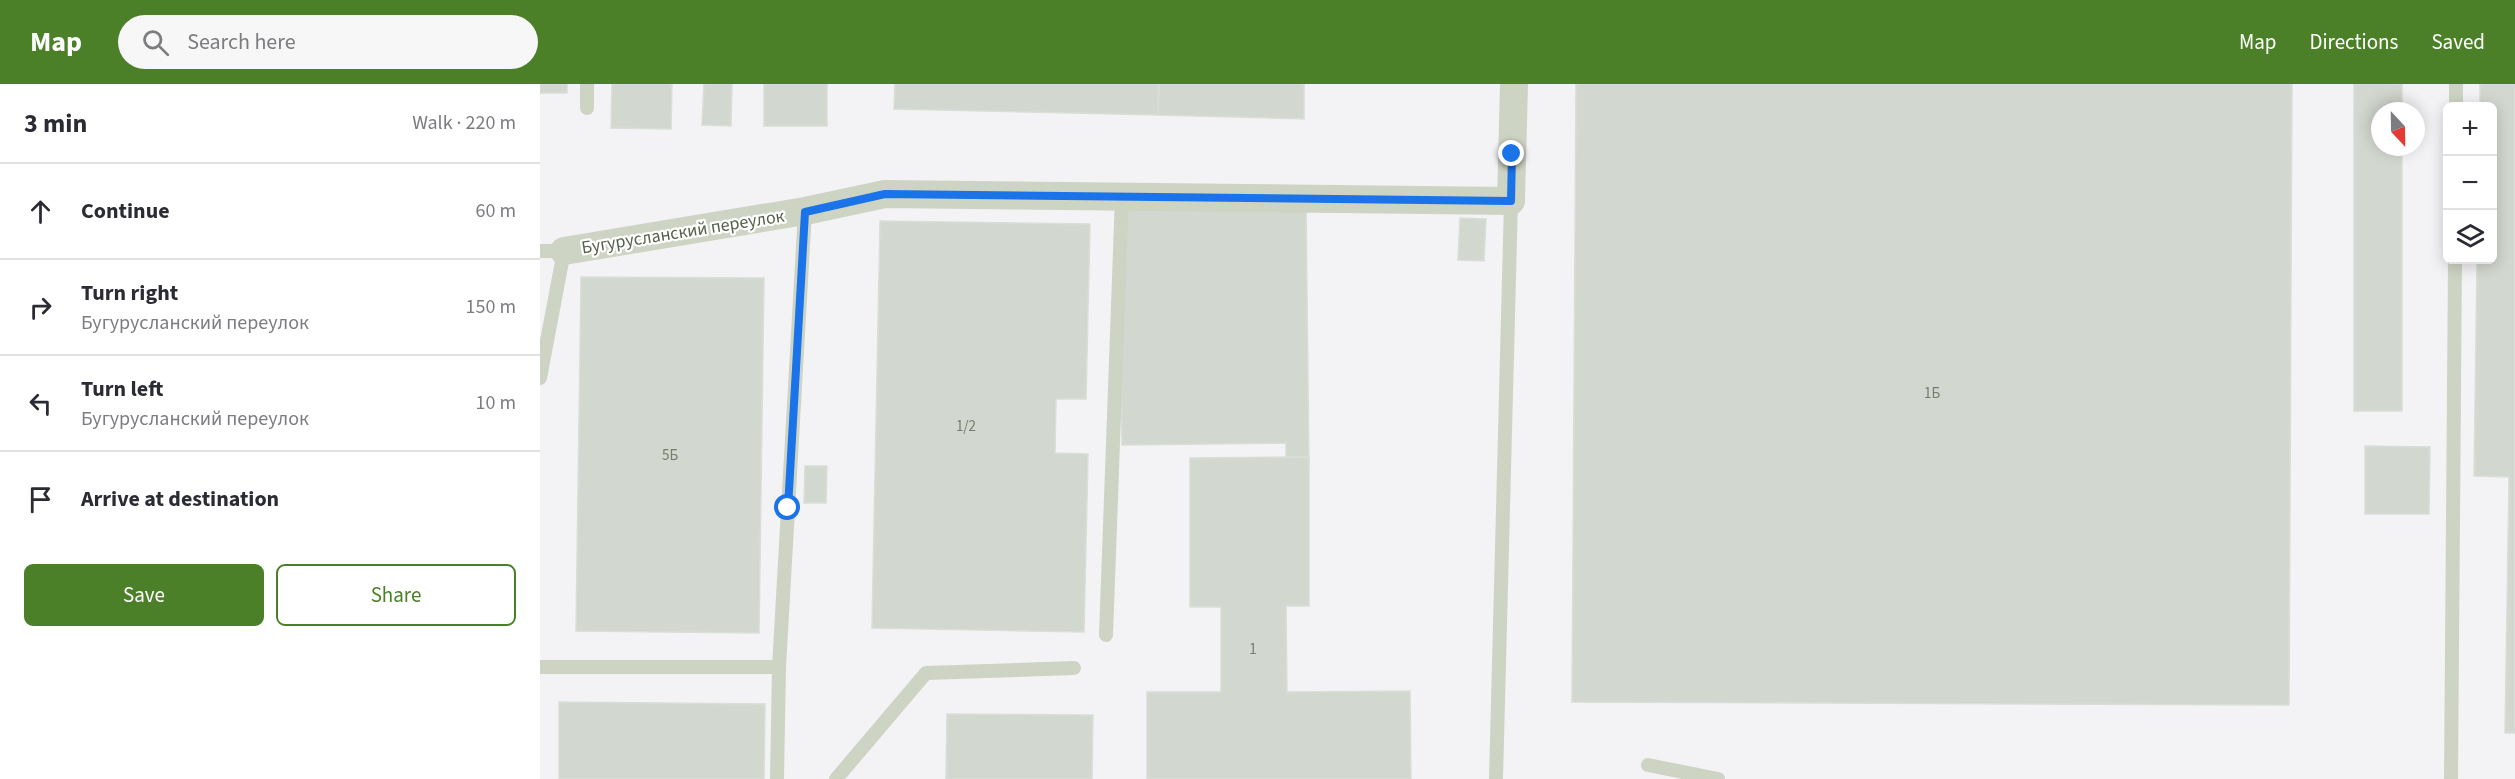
<!DOCTYPE html>
<html lang="en">
<head>
<meta charset="utf-8">
<style>
	body { margin:0; font-family:"Source Sans 3",sans-serif; background:#f7f7f7; color:#2b2b33 }
	.controls { position:absolute; right:18px; top:18px; display:grid; overflow:hidden; border-radius:9px; box-shadow:0 3px 15px #0003 }
	.controls button { width:54px; height:54px; display:grid; place-items:center; padding:0; border:0; border-bottom:2px solid #e1e1e2; background:#fff; color:#2b2b33; font:30px sans-serif }
	.compass { position:absolute; left:1831px; top:18px; width:54px; height:54px; border-radius:50%; background:#fff; box-shadow:0 3px 15px #0003; rotate:158deg }
	.stop { position:absolute; width:18px; height:18px; margin:-14px; border:4px solid #1a73e8; border-radius:50%; background:#fff }
	.stop.end { background:#1a73e8; border-color:#fff; box-shadow:0 2px 6px #0008 }
	.list { margin:0; padding:0; list-style:none }
	h2 { display:flex; justify-content:space-between; align-items:center; height:78px; margin:0; padding:0 24px; font-size:26px }
	h2 small { font-size:20px; font-weight:400; color:#7c7c81 }
	.list li { display:grid; grid-template-columns:39px 1fr auto; gap:18px; align-items:center; box-sizing:border-box; height:96px; padding:0 24px; border-top:2px solid #e1e1e2 }
	.list b { display:block; font-size:22px; white-space:nowrap }
	.list p { margin:0; font-size:20px; white-space:nowrap; color:#7c7c81 }
	.list em { font-size:20px; font-style:normal; color:#7c7c81 }
	.actions { display:flex; gap:12px; padding:18px 24px }
	.actions a { flex:1; padding:14px 0; border:2px solid #4b8028; border-radius:9px; text-align:center; font-size:21px; color:#4b8028 }
	.actions .main { background:#4b8028; color:#fff }
	.icon { flex:none; width:33px; height:33px; fill:none; stroke:currentColor; stroke-width:2; stroke-linecap:round; stroke-linejoin:round }
	.map { position:relative; flex:none; width:1975px; height:695px; overflow:hidden }
	header { display:flex; align-items:center; gap:36px; box-sizing:border-box; height:84px; padding:0 30px; background:#4b8028; color:#fff }
	header strong { font-size:28px }
	nav { display:flex; gap:33px; margin-inline-start:auto; font-size:21px }
	.search { width:420px; height:54px; background:#f7f7f7; display:flex; align-items:center; gap:15px; box-sizing:border-box; padding:0 21px; border-radius:33px; color:#7c7c81; font-size:22px }
	main { display:flex }
	aside { flex:1; background:#fff }
	.map>svg:first-child { display:block }
	.building { fill:#d2d7cf; stroke:#d9ded7; stroke-width:1.5 }
	.lines { fill:none; stroke-linecap:round; stroke-linejoin:round }
	.service { stroke:#cdd4c4; stroke-width:14 }
	.minor { stroke:#cdd4c4; stroke-width:28 }
	.route { stroke:#1a73e8; stroke-width:8 }
	.labels { text-anchor:middle; dominant-baseline:central; stroke-width:4.5; stroke-linejoin:round; paint-order:stroke }
	.number-label { font-size:15px; fill:#757e6b }
	.street-label { font-size:18px; fill:#56614a; stroke:#fff }
</style>
</head>
<body>
<header>
<strong>Map</strong>
<div class="search"><svg class="icon" aria-label="search" viewBox="0 0 24 24"><circle cx="10" cy="10" r="6"/><path d="M15 15l6 6"/></svg>Search here</div>
<nav><a>Map</a><a>Directions</a><a>Saved</a></nav>
</header>
<main>
<aside>
<h2>3 min<small>Walk · 220 m</small></h2>
<ul class="list">
<li><svg class="icon" aria-label="ahead" viewBox="0 0 24 24"><path d="M12 20V5M6 11l6-6 6 6"/></svg><div><b>Continue</b></div><em>60 m</em></li>
<li><svg class="icon" aria-label="right" viewBox="0 0 24 24"><path d="M7 20v-9h11M14 6l5 5-5 5"/></svg><div><b>Turn right</b><p>Бугурусланский переулок</p></div><em>150 m</em></li>
<li><svg class="icon" aria-label="left" viewBox="0 0 24 24"><path d="M17 20v-9H6M10 6l-5 5 5 5"/></svg><div><b>Turn left</b><p>Бугурусланский переулок</p></div><em>10 m</em></li>
<li><svg class="icon" aria-label="arrive" viewBox="0 0 24 24"><path d="M6 21V4h12l-3 4 3 4H6"/></svg><div><b>Arrive at destination</b></div></li>
</ul>
<div class="actions"><a class="main">Save</a><a>Share</a></div>
</aside>
<div class="map">
<svg width="1975" height="695" viewBox="0 0 1975 695">
	<rect width="100%" height="100%" fill="#f3f3f5"/>
	<g class="building">
		<rect x="0" y="0" width="27" height="9"/>
		<polygon points="72,0 132,0 131,45 71,44"/>
		<polygon points="164,0 192,0 191,42 162,41"/>
		<rect x="224" y="0" width="63" height="42"/>
		<polygon points="355,0 619,0 618,31 354,25"/>
		<polygon points="619,0 764,0 764,35 618,31"/>
		<polygon points="1036,0 1752,0 1749,621 1032,618"/>
		<polygon points="1814,0 1862,0 1862,27 1840,27 1840,63 1862,63 1862,327 1814,327"/>
		<polygon points="1940,0 1975,0 1975,649 1965,649 1969,393 1934,392 1937,176 1952,176 1952,22 1940,22"/>
		<polygon points="766,120 769,382 746,382 746,359 582,361 580,122"/>
		<polygon points="920,134 946,135 944,177 918,176"/>
		<polygon points="340,137 550,140 546,315 516,315 515,369 548,370 544,548 332,544"/>
		<polygon points="41,193 224,194 219,549 36,547"/>
		<polygon points="1825,362 1890,363 1889,430 1825,430"/>
		<polygon points="769,373 769,522 746,522 747,608 870,607 871,695 607,695 607,608 681,608 681,523 650,523 650,374"/>
		<polygon points="265,382 287,382 286,419 264,419"/>
		<polygon points="19,618 225,620 224,695 19,695"/>
		<polygon points="407,630 553,631 552,695 406,695"/>
	</g>
	<g class="lines">
		<g class="service">
			<polyline points="1916,22 1916,0"/>
			<polyline points="47,24 47,0"/>
			<polyline points="0,167 24,167 0,294"/>
			<polyline points="566,551 582,112"/>
			<polyline points="0,583 239,583"/>
			<polyline points="1108,681 1178,695"/>
			<polyline points="237,695 239,583 265,127"/>
			<polyline points="296,695 386,589 534,584"/>
			<polyline points="956,695 971,117"/>
			<polyline points="1911,695 1915,176"/>
		</g>
		<polyline class="minor" points="24,167 265,127 345,110 971,117 974,0"/>
	</g>
	<g class="lines">
		<polyline class="route" points="248,424 265,128 345,110 971,117 972,70"/>
	</g>
	<g class="labels">
		<g class="number-label">
			<text x="1392" y="309">1Б</text>
			<text x="426" y="342">1/2</text>
			<text x="130" y="371">5Б</text>
			<text x="713" y="565">1</text>
		</g>
		<g class="street-label">
			<text transform="translate(143 148) rotate(-9)">Бугурусланский переулок</text>
		</g>
	</g>
</svg>
<div class="controls">
<button>+</button>
<button>−</button>
<button><svg class="icon" aria-label="layers" viewBox="0 0 24 24"><path d="M12 4l9 5-9 5-9-5zM3 14l9 5 9-5"/></svg></button>
</div>
<svg class="compass" viewBox="-18 -18 36 36"><path d="M0-13l5 13h-10z" fill="#e53935"/><path d="M0 13l5-13h-10z" fill="#7c7c81"/></svg>
<div class="stop" style="left:248px;top:424px"></div>
<div class="stop end" style="left:972px;top:70px"></div>
</div>
</main>
</body>
</html>
